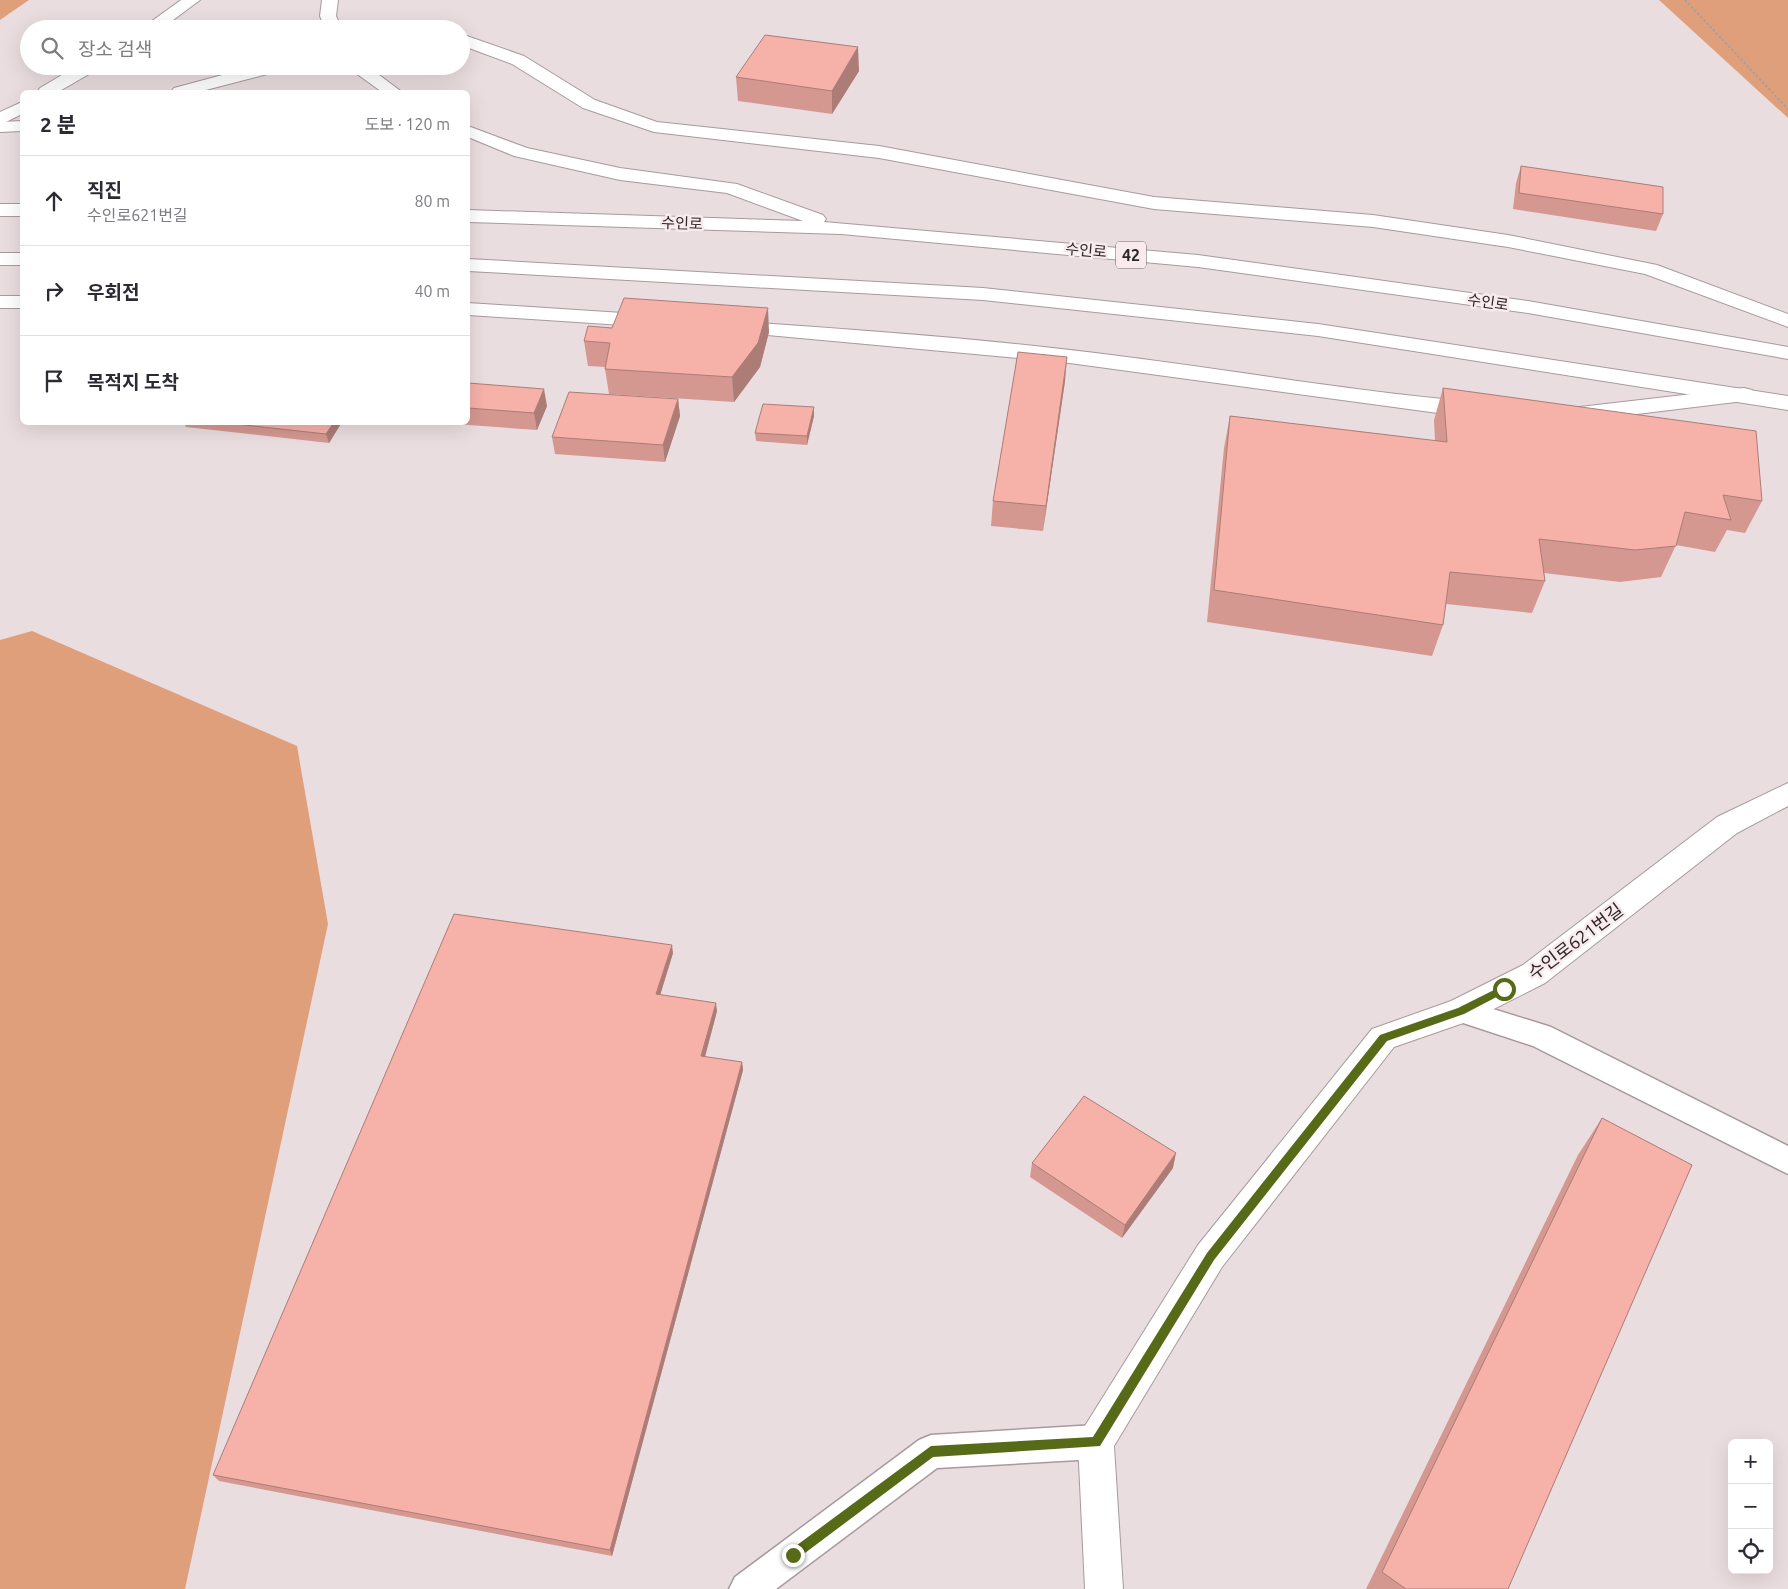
<!DOCTYPE html>
<html lang="ko">
<head>
<meta charset="utf-8">
<style>
	body { margin:0; font-family:Ubuntu,"Noto Sans KR",sans-serif; background:#f7f7f7; color:#2b2b33 }
	.controls { position:absolute; right:15px; bottom:15px; display:grid; overflow:hidden; border-radius:8px; box-shadow:0 5px 20px #0002 }
	.controls button { width:45px; height:45px; display:grid; place-items:center; padding:0; border:0; border-bottom:1px solid #e1e1e2; background:#fff; color:#2b2b33; font:25px sans-serif }
	.stop { position:absolute; width:15px; height:15px; margin:-11px; border:4px solid #566a17; border-radius:50%; background:#fff }
	.stop.end { background:#566a17; border-color:#fff; box-shadow:0 1px 5px #0008 }
	.list { margin:0; padding:0; list-style:none }
	h2 { display:flex; justify-content:space-between; align-items:center; height:65px; margin:0; padding:0 20px; font-size:21px }
	h2 small { font-size:16px; font-weight:400; color:#7c7c81 }
	.list li { display:grid; grid-template-columns:32px 1fr auto; gap:15px; align-items:center; box-sizing:border-box; height:90px; padding:0 20px; border-top:1px solid #e1e1e2 }
	.list b { display:block; font-size:19px; white-space:nowrap }
	.list p { margin:0; font-size:16px; white-space:nowrap; color:#7c7c81 }
	.list em { font-size:16px; font-style:normal; color:#7c7c81 }
	.icon { flex:none; width:28px; height:28px; fill:none; stroke:currentColor; stroke-width:2; stroke-linecap:round; stroke-linejoin:round }
	.map { position:relative; flex:none; width:1788px; height:1589px; overflow:hidden }
	.search { position:absolute; background:#fff; box-shadow:0 5px 20px #0002; left:20px; top:20px; width:450px; height:55px; display:flex; align-items:center; gap:12px; box-sizing:border-box; padding:0 18px; border-radius:28px; color:#7c7c81; font-size:19px }
	.panel { position:absolute; background:#fff; box-shadow:0 5px 20px #0002; left:20px; top:90px; width:450px; height:335px; border-radius:8px }
	.map>svg:first-child { display:block }
	.green { fill:#df9f7a }
	.lines { fill:none; stroke-linecap:round; stroke-linejoin:round }
	.lane-casing { stroke:#a79a9d; stroke-width:3 }
	.street-casing { stroke:#a79a9d; stroke-width:2 }
	.secondary-casing { stroke:#a79a9d; stroke-width:2 }
	.highway-casing { stroke:#a79a9d; stroke-width:2 }
	.path { stroke:#a89ea0; stroke-width:2; stroke-dasharray:2.5 2; stroke-linecap:butt }
	.lane { fill:#fff; fill-rule:evenodd }
	.street { fill:#fff; fill-rule:evenodd }
	.secondary { fill:#fff; fill-rule:evenodd }
	.highway { fill:#fff; fill-rule:evenodd }
	.wall { fill:#d49891 }
	.shaded-wall { fill:#ac7c76 }
	.building { fill:#f6b1a9; stroke:#ac7c76 }
	.route { fill:#566a17 }
	.labels { text-anchor:middle; dominant-baseline:central; stroke-width:5; stroke-linejoin:round; paint-order:stroke }
	.far-street-label { font-size:15px; fill:#2b2627; stroke:#f8eaed }
	.shield { fill:#f8eaed; stroke:#686162; stroke-width:1 }
	.shield-label { font-size:16px; font-weight:bold; fill:#2b2627 }
	.street-label { font-size:18px; fill:#2b2627; stroke:#f8eaed }
</style>
</head>
<body>
<div class="map">
<svg width="1788" height="1589" viewBox="0 0 1788 1589">
	<rect width="100%" height="100%" fill="#eadde0"/>
	<g class="green">
		<polygon points="0,0 29,0 0,20"/>
		<polygon points="1659,0 1788,0 1788,118"/>
		<polygon points="32,631 297,746 328,924 185,1589 0,1589 0,640"/>
	</g>
	<g class="lines">
		<defs>
			<g id="lane">
				<polygon points="1461,999 1551,1027 1788,1146 1788,1174 1533,1046 1451,1019 1447,1011 1451,1003"/>
				<polygon points="1096,1425 1108,1430 1113,1442 1108,1454 1096,1459 937,1468 776,1589 729,1589 735,1577 919,1440 931,1435"/>
			</g>
			<g id="street">
				<rect x="0" y="296" width="22" height="12"/>
				<polygon points="468,303 653,315 660,317 663,321 660,325 653,327 468,315"/>
				<path d="M731 321C861 330 990 339 1119 356 1238 371 1356 392 1476 402L1484 404 1487 409 1484 414 1476 416 1438 413 1062 362 724 331 721 327 724 323Z"/>
				<polygon points="1744,388 1752,390 1755,395 1752,400 1571,422 1563,420 1560,415 1563,410 1571,408"/>
				<polygon points="1788,783 1788,806 1737,833 1545,983 1472,1020 1394,1047 1222,1267 1114,1446 1123,1589 1085,1589 1078,1442 1083,1429 1198,1245 1372,1029 1451,1001 1523,965 1717,817"/>
			</g>
			<g id="secondary">
				<polygon points="461,34 524,56 595,100 657,122 879,146 1154,197 1373,215 1508,235 1657,265 1788,314 1788,327 1645,274 1508,247 1373,227 1154,209 879,158 654,132 583,108 512,64 461,45"/>
				<polygon points="256,66 286,66 283,70 198,92 171,92 174,88"/>
				<polygon points="22,121 22,131 0,132 0,122"/>
			</g>
			<g id="highway">
				<polygon points="181,0 200,0 161,29 141,29"/>
				<polygon points="322,0 338,0 336,16 342,29 325,29 320,16"/>
				<polygon points="77,66 99,66 96,70 58,92 37,92 40,88"/>
				<polygon points="346,66 367,66 402,92 382,92"/>
				<polygon points="22,102 22,114 0,125 0,112"/>
				<polygon points="468,126 527,148 620,168 737,184 823,215 826,219 824,222 1198,255 1528,301 1788,347 1788,359 1528,313 1198,267 841,234 468,222 468,210 803,221 727,193 620,180 514,156 468,137"/>
				<rect x="0" y="204" width="22" height="12"/>
				<rect x="0" y="253" width="22" height="12"/>
				<polygon points="468,259 983,288 1318,324 1788,396 1788,410 1318,336 983,300 468,271"/>
			</g>
		</defs>
		<use href="#lane" class="lane-casing"/>
		<use href="#street" class="street-casing"/>
		<use href="#secondary" class="secondary-casing"/>
		<use href="#highway" class="highway-casing"/>
		<polyline class="path" points="1685,0 1788,109"/>
		<use href="#lane" class="lane"/>
		<use href="#street" class="street"/>
		<use href="#secondary" class="secondary"/>
		<use href="#highway" class="highway"/>
	</g>
	<g class="wall">
		<polygon points="859,71 832,114 738,101 736,77"/>
		<polygon points="1521,166 1663,214 1656,231 1513,209 1516,183"/>
		<polygon points="612,328 769,332 760,367 734,402 609,394 605,369 606,367 588,366 584,341"/>
		<polygon points="1065,381 1043,531 991,526 993,501"/>
		<polygon points="468,383 547,406 537,430 455,424 455,422 468,422"/>
		<polygon points="1443,388 1762,501 1745,533 1727,530 1715,552 1676,545 1661,577 1620,582 1544,573 1545,581 1532,613 1446,604 1443,625 1432,656 1207,622 1224,448 1230,416 1435,441 1434,420"/>
		<polygon points="678,399 680,416 665,462 555,454 552,437"/>
		<polygon points="814,416 807,445 756,441 755,433"/>
		<polygon points="184,422 342,422 329,443 186,427"/>
		<polygon points="673,953 660,995 717,1011 705,1057 742,1062 743,1070 612,1556 219,1481 213,1475"/>
		<polygon points="1602,1118 1508,1589 1366,1589 1578,1155"/>
		<polygon points="1032,1163 1173,1168 1122,1238 1030,1177"/>
	</g>
	<g class="shaded-wall">
		<polygon points="858,47 859,71 832,114 832,91"/>
		<polygon points="768,308 769,332 760,367 734,402 732,377"/>
		<polygon points="1067,357 1065,381 1043,531 1046,506"/>
		<polygon points="544,389 547,406 537,430 534,413"/>
		<polygon points="678,399 680,416 665,462 663,445"/>
		<polygon points="814,407 814,416 807,445 807,436"/>
		<polygon points="334,422 342,422 329,443 326,434"/>
		<polygon points="672,945 673,953 658,1002 656,994"/>
		<polygon points="716,1003 717,1011 703,1064 701,1056"/>
		<polygon points="742,1062 743,1070 612,1556 610,1550"/>
		<polygon points="1176,1153 1173,1168 1122,1238 1125,1225"/>
	</g>
	<g class="building">
		<polygon points="765,35 858,47 832,91 736,77"/>
		<polygon points="1521,166 1663,187 1663,214 1519,193"/>
		<polygon points="624,298 768,308 758,343 732,377 605,369 610,343 584,341 588,326 612,328"/>
		<polygon points="1018,352 1067,357 1046,506 993,501"/>
		<polygon points="468,383 544,389 534,413 468,408"/>
		<polygon points="1443,388 1756,431 1762,501 1723,495 1731,520 1685,512 1676,546 1635,550 1539,539 1545,581 1450,572 1443,625 1214,590 1230,416 1447,442"/>
		<polygon points="569,392 678,399 663,445 552,437"/>
		<polygon points="763,404 814,407 807,436 755,433"/>
		<polygon points="217,422 334,422 326,434"/>
		<polygon points="454,914 672,945 656,994 716,1003 701,1056 742,1062 610,1550 213,1475"/>
		<polygon points="1084,1096 1176,1153 1125,1225 1032,1163"/>
		<polygon points="1602,1118 1692,1165 1508,1589 1406,1589 1382,1572"/>
	</g>
	<polygon class="route" points="1504,985 1508,986 1508,991 1464,1014 1387,1041 1214,1260 1100,1446 933,1457 797,1559 793,1560 789,1559 787,1555 789,1551 931,1446 1093,1437 1207,1253 1380,1035 1458,1008"/>
	<g class="labels">
		<g class="far-street-label">
			<text transform="translate(682 223) rotate(2)">수인로</text>
			<text transform="translate(1086 250) rotate(5)">수인로</text>
			<text transform="translate(1488 302) rotate(8)">수인로</text>
		</g>
		<rect class="shield" x="1116" y="241.5" width="30" height="27" rx="4"/>
		<g class="shield-label">
			<text x="1131" y="255">42</text>
		</g>
		<g class="street-label">
			<text transform="translate(1575 941) rotate(-37)">수인로621번길</text>
		</g>
	</g>
</svg>
<div class="controls">
<button>+</button>
<button>−</button>
<button><svg class="icon" aria-label="locate" viewBox="0 0 24 24"><circle cx="12" cy="12" r="6"/><path d="M12 2v4M12 18v4M2 12h4M18 12h4"/></svg></button>
</div>
<div class="stop" style="left:1504px;top:989px"></div>
<div class="stop end" style="left:793px;top:1555px"></div>
<div class="search"><svg class="icon" aria-label="search" viewBox="0 0 24 24"><circle cx="10" cy="10" r="6"/><path d="M15 15l6 6"/></svg>장소 검색</div>
<section class="panel">
<h2>2 분<small>도보 · 120 m</small></h2>
<ul class="list">
<li><svg class="icon" aria-label="ahead" viewBox="0 0 24 24"><path d="M12 20V5M6 11l6-6 6 6"/></svg><div><b>직진</b><p>수인로621번길</p></div><em>80 m</em></li>
<li><svg class="icon" aria-label="right" viewBox="0 0 24 24"><path d="M7 20v-9h11M14 6l5 5-5 5"/></svg><div><b>우회전</b></div><em>40 m</em></li>
<li><svg class="icon" aria-label="arrive" viewBox="0 0 24 24"><path d="M6 21V4h12l-3 4 3 4H6"/></svg><div><b>목적지 도착</b></div></li>
</ul>
</section>
</div>
</body>
</html>
